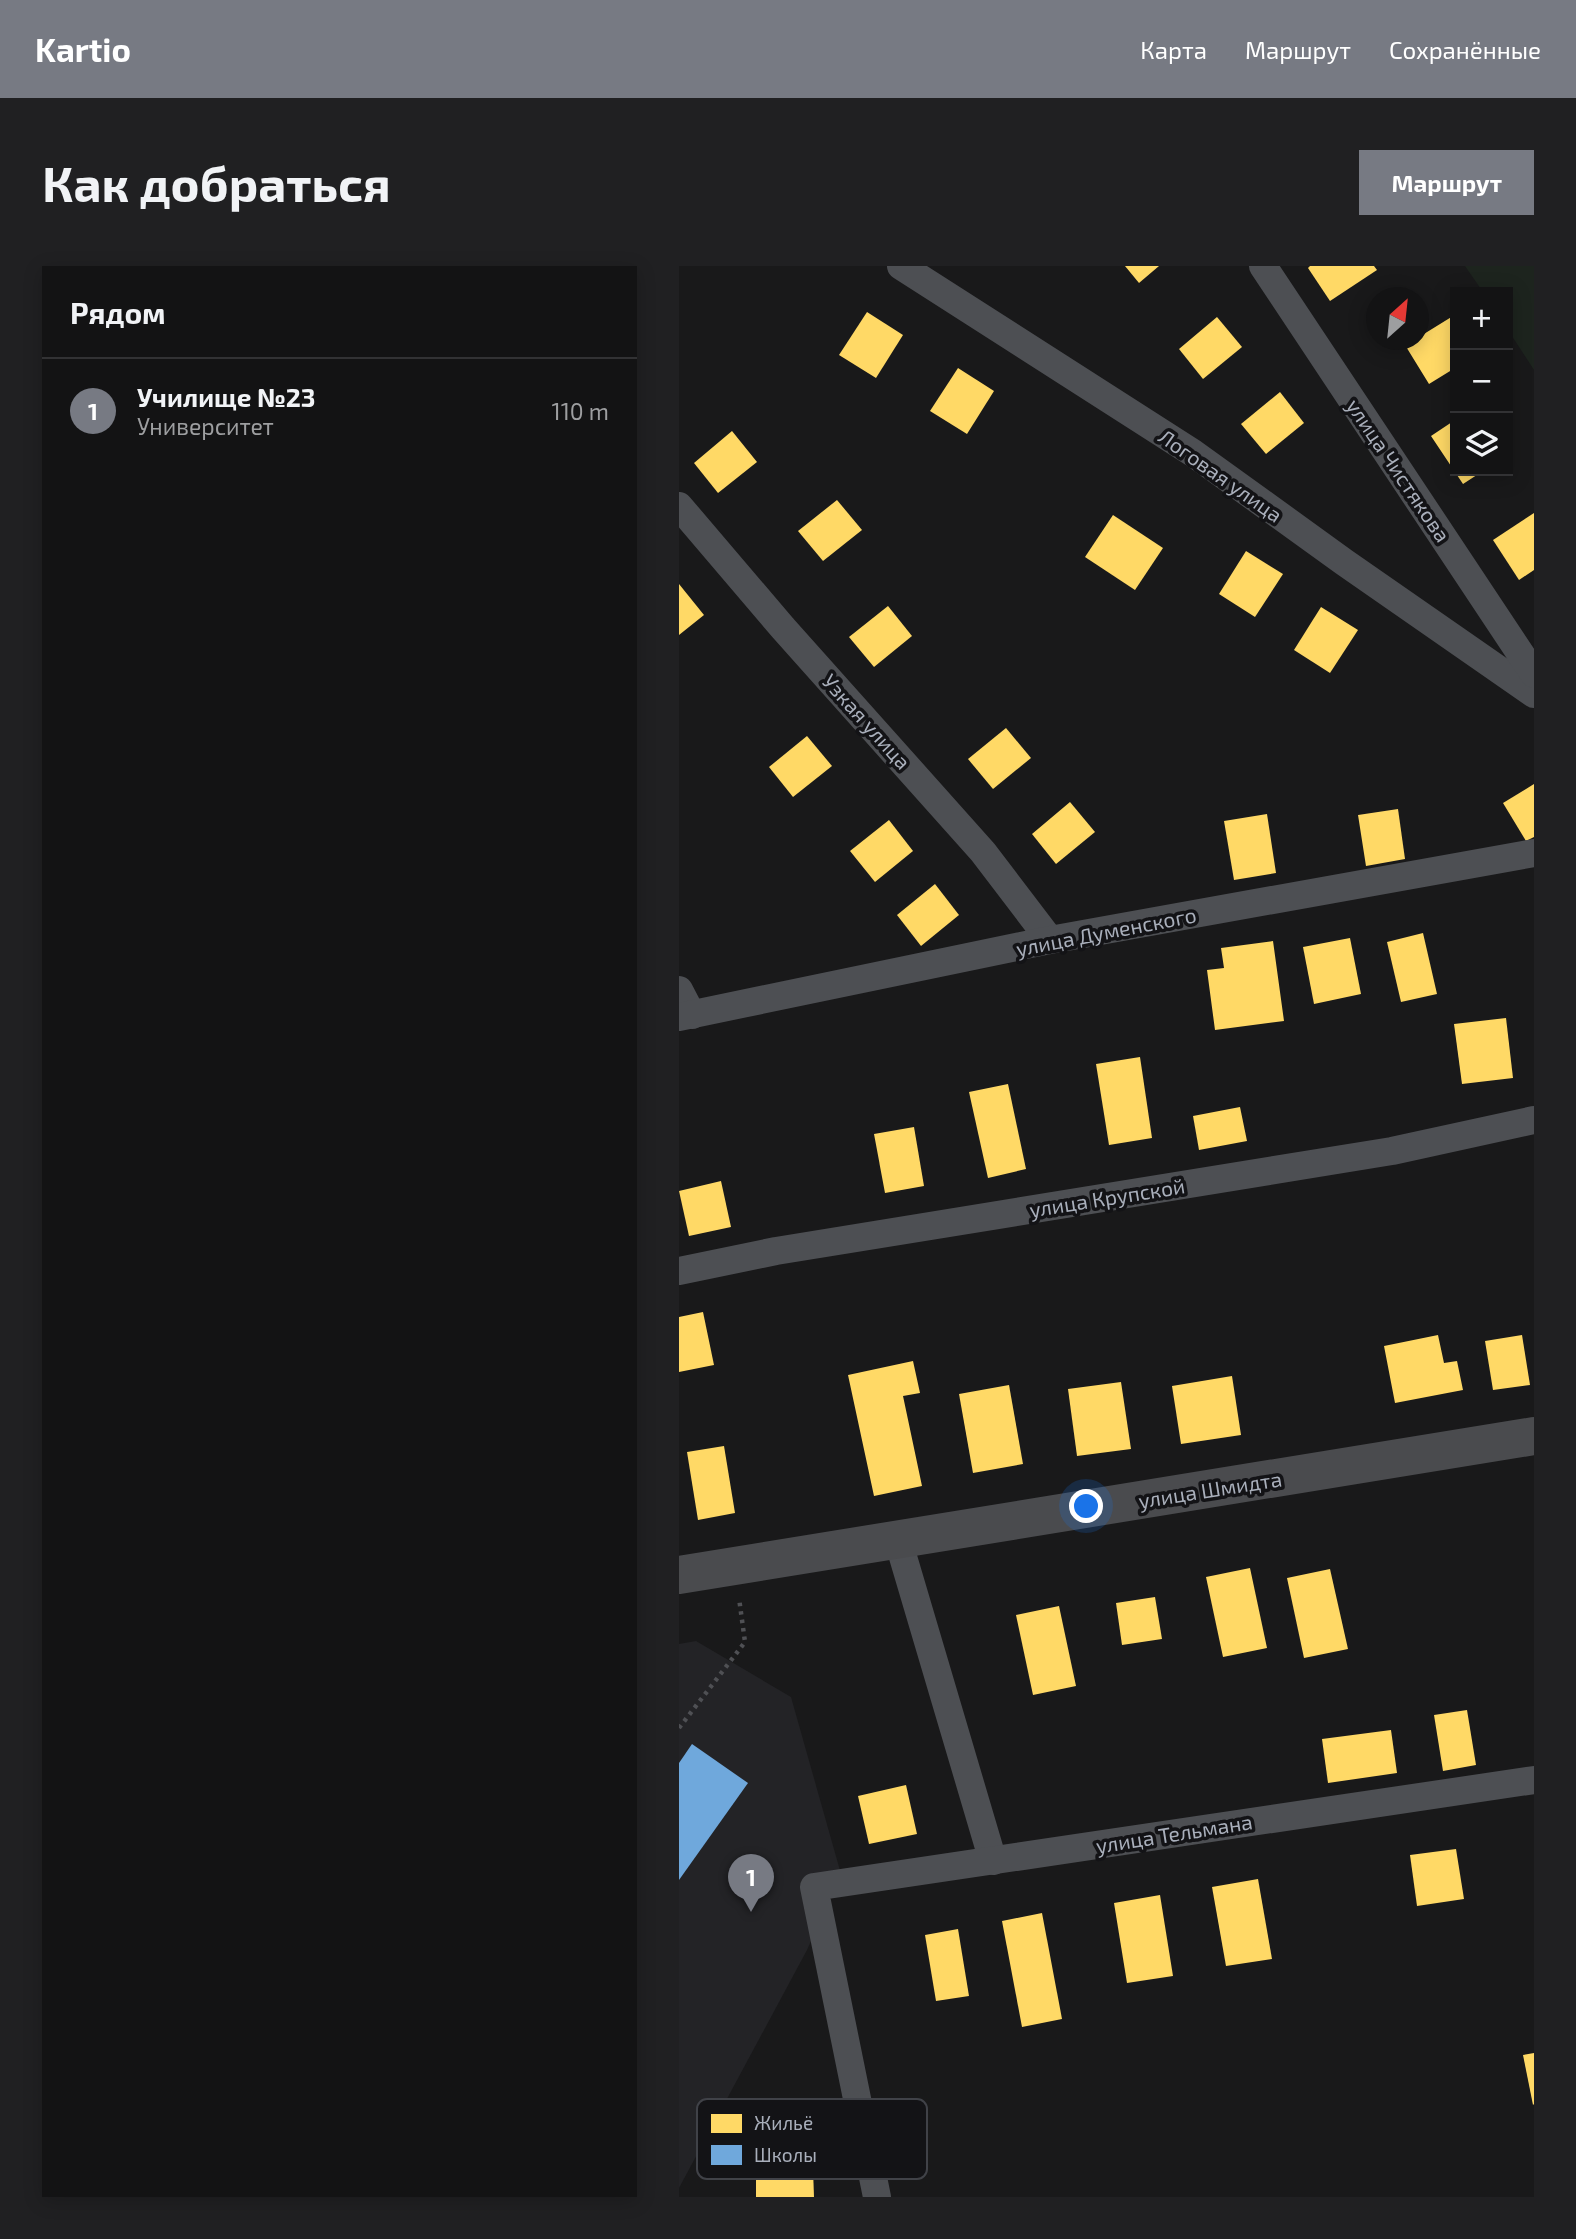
<!DOCTYPE html>
<html lang="ru">
<head>
<meta charset="utf-8">
<style>
	body { margin:0; font-family:"Exo 2",sans-serif; background:#202022; color:#f1f3f6 }
	.controls { position:absolute; right:21px; top:21px; display:grid; overflow:hidden; border-radius:0px; box-shadow:0 4px 18px #0003 }
	.controls button { width:63px; height:63px; display:grid; place-items:center; padding:0; border:0; border-bottom:2px solid #323234; background:#131314; color:#f1f3f6; font:35px sans-serif }
	.compass { position:absolute; left:687px; top:21px; width:63px; height:63px; border-radius:50%; background:#131314; box-shadow:0 4px 18px #0003; rotate:27deg }
	.you { position:absolute; left:408px; top:1241px; width:24px; height:24px; margin:-18px; border:5px solid #fff; border-radius:50%; background:#1a73e8; box-shadow:0 0 0 10px #1a73e833 }
	.badge { display:grid; place-items:center; width:46px; height:46px; border-radius:50%; background:#777a83; color:#fff; font-size:23px; font-weight:700 }
	.pin { position:absolute; translate:-50% -58px; filter:drop-shadow(0 2px 4px #0008) }
	.pin::after { content:''; position:absolute; top:37px; width:24px; height:21px; background:inherit; clip-path:polygon(0 0,100% 0,50% 100%) }
	.list { margin:0; padding:0; list-style:none }
	h2 { display:flex; justify-content:space-between; align-items:center; height:91px; margin:0; padding:0 28px; font-size:30px }
	h2 small { font-size:23px; font-weight:400; color:#9d9ea0 }
	.list li { display:grid; grid-template-columns:46px 1fr auto; gap:21px; align-items:center; box-sizing:border-box; height:105px; padding:0 28px; border-top:2px solid #323234 }
	.list b { display:block; font-size:26px; white-space:nowrap }
	.list p { margin:0; font-size:23px; white-space:nowrap; color:#9d9ea0 }
	.list em { font-size:23px; font-style:normal; color:#9d9ea0 }
	.icon { flex:none; width:38px; height:38px; fill:none; stroke:currentColor; stroke-width:2; stroke-linecap:round; stroke-linejoin:round }
	.map { position:relative; flex:none; width:855px; height:1931px; overflow:hidden; border-radius:0px }
	header { display:flex; align-items:center; gap:42px; box-sizing:border-box; height:98px; padding:0 35px; background:#777a83; color:#fff }
	header strong { font-size:33px }
	nav { display:flex; gap:38px; margin-inline-start:auto; font-size:24px }
	.intro { display:flex; align-items:center; justify-content:space-between; box-sizing:border-box; height:168px; padding:0 42px }
	h1 { margin:0; font-size:49px }
	.button { padding:18px 32px; border-radius:0px; background:#777a83; color:#fff; font-size:24px; font-weight:700 }
	main { display:flex; gap:42px; padding:0 42px }
	aside { flex:1; background:#131314; border-radius:0px; box-shadow:0 4px 18px #0003 }
	.map>svg:first-child { display:block }
	.built { fill:#232326 }
	.green { fill:#1d241e }
	.homes { fill:#ffd966 }
	.schools { fill:#6fa8dc }
	.lines { fill:none; stroke-linecap:round; stroke-linejoin:round }
	.path { stroke:#4f5054; stroke-width:4.5; stroke-dasharray:3.5 5; stroke-linecap:butt }
	.minor { stroke:#4d4f53; stroke-width:28 }
	.primary { stroke:#4a4b4e; stroke-width:38 }
	.labels { text-anchor:middle; dominant-baseline:central; stroke-width:7; stroke-linejoin:round; paint-order:stroke }
	.street-label { font-size:21px; fill:#a9afbb; stroke:#131316 }
	.key { fill:#131316; stroke:#404248; stroke-width:2 }
	.key-label { font-size:19px; fill:#a9afbb }
</style>
</head>
<body>
<header>
<strong>Kartio</strong>
<nav><a>Карта</a><a>Маршрут</a><a>Сохранённые</a></nav>
</header>
<div class="intro"><h1>Как добраться</h1><a class="button">Маршрут</a></div>
<main>
<aside>
<h2>Рядом<small></small></h2>
<ul class="list">
<li><span class="badge">1</span><div><b>Училище №23</b><p>Университет</p></div><em>110 m</em></li>
</ul>
</aside>
<div class="map">
<svg width="855" height="1931" viewBox="0 0 855 1931">
	<rect width="100%" height="100%" fill="#19191a"/>
	<polygon class="built" points="17,1375 112,1431 162,1608 128,1684 0,1922 0,1378"/>
	<polygon class="green" points="786,0 855,0 855,104 829,64 829,26 804,26"/>
	<g class="homes">
		<polygon points="446,0 480,0 460,17"/>
		<polygon points="631,0 695,0 698,4 651,35 629,2"/>
		<polygon points="188,46 224,69 197,112 160,89"/>
		<polygon points="774,50 776,53 776,102 750,118 726,79 740,74 740,71"/>
		<polygon points="538,51 563,81 524,113 500,83"/>
		<polygon points="279,102 315,125 288,168 251,145"/>
		<polygon points="601,126 625,157 587,188 562,158"/>
		<polygon points="776,154 776,205 804,205 784,218 752,170"/>
		<polygon points="53,165 78,196 39,227 15,197"/>
		<polygon points="158,234 183,264 144,295 119,265"/>
		<polygon points="855,247 855,304 840,314 814,274"/>
		<polygon points="434,249 484,282 456,324 406,291"/>
		<polygon points="567,285 604,308 576,351 540,328"/>
		<polygon points="0,318 25,349 0,369"/>
		<polygon points="209,340 233,370 195,401 170,371"/>
		<polygon points="642,341 679,364 651,407 615,384"/>
		<polygon points="327,462 352,492 314,523 289,493"/>
		<polygon points="128,470 153,500 114,531 90,501"/>
		<polygon points="855,518 855,571 847,575 824,537"/>
		<polygon points="391,536 416,566 377,598 353,568"/>
		<polygon points="719,543 726,593 687,600 679,549"/>
		<polygon points="588,548 597,607 555,614 545,555"/>
		<polygon points="210,554 234,585 196,616 171,585"/>
		<polygon points="256,618 280,649 242,680 218,649"/>
		<polygon points="744,667 758,728 722,736 708,676"/>
		<polygon points="671,672 682,728 635,738 624,681"/>
		<polygon points="594,675 605,755 536,764 528,704 545,702 542,682"/>
		<polygon points="827,752 834,812 783,818 775,758"/>
		<polygon points="461,791 473,872 430,879 417,798"/>
		<polygon points="329,818 347,903 309,912 290,826"/>
		<polygon points="561,841 568,875 520,884 514,850"/>
		<polygon points="235,861 245,920 206,927 195,868"/>
		<polygon points="42,915 52,961 10,970 0,925"/>
		<polygon points="24,1046 35,1099 0,1106 0,1051"/>
		<polygon points="759,1069 765,1097 778,1095 784,1124 716,1137 705,1080"/>
		<polygon points="843,1069 851,1119 814,1124 806,1075"/>
		<polygon points="234,1095 241,1127 224,1130 243,1220 195,1230 169,1109"/>
		<polygon points="553,1110 562,1169 502,1178 493,1120"/>
		<polygon points="442,1116 452,1183 398,1190 389,1123"/>
		<polygon points="330,1119 344,1198 294,1207 280,1128"/>
		<polygon points="45,1180 56,1247 19,1254 8,1186"/>
		<polygon points="571,1302 588,1382 544,1391 527,1311"/>
		<polygon points="651,1303 669,1383 625,1392 608,1312"/>
		<polygon points="476,1331 483,1373 443,1379 437,1337"/>
		<polygon points="380,1340 397,1420 354,1429 337,1349"/>
		<polygon points="788,1444 797,1499 764,1505 755,1449"/>
		<polygon points="712,1464 718,1507 649,1517 643,1473"/>
		<polygon points="227,1519 238,1568 190,1578 179,1530"/>
		<polygon points="777,1583 785,1633 738,1640 731,1589"/>
		<polygon points="579,1613 593,1693 547,1700 533,1621"/>
		<polygon points="481,1629 494,1710 448,1717 435,1637"/>
		<polygon points="363,1647 383,1753 343,1761 323,1655"/>
		<polygon points="279,1663 290,1730 257,1735 246,1669"/>
		<polygon points="855,1787 855,1838 854,1839 844,1789"/>
		<polygon points="134,1903 135,1931 77,1931 77,1904"/>
	</g>
	<polygon class="schools" points="13,1478 69,1517 0,1614 0,1497"/>
	<g class="lines">
		<polyline class="path" points="0,1462 66,1376 60,1332"/>
		<g class="minor">
			<polyline points="222,0 514,187 665,296 855,428"/>
			<polyline points="584,0 855,408"/>
			<polyline points="0,240 104,362 304,586 371,674"/>
			<polyline points="0,724 13,749"/>
			<polyline points="0,751 371,674 855,587"/>
			<polyline points="0,1005 97,985 713,885 855,854"/>
			<polyline points="219,1274 314,1595"/>
			<polyline points="198,1931 135,1621 855,1514"/>
		</g>
		<polyline class="primary" points="0,1309 855,1170"/>
	</g>
	<g class="labels">
		<g class="street-label">
			<text transform="translate(720 204) rotate(56)">улица Чистякова</text>
			<text transform="translate(542 209) rotate(35)">Логовая улица</text>
			<text transform="translate(188 455) rotate(48)">Узкая улица</text>
			<text transform="translate(427 665) rotate(-11)">улица Думенского</text>
			<text transform="translate(428 931) rotate(-9)">улица Крупской</text>
			<text transform="translate(531 1223) rotate(-9)">улица Шмидта</text>
			<text transform="translate(495 1567) rotate(-9)">улица Тельмана</text>
		</g>
	</g>
	<rect x="18" y="1833" width="230" height="80" rx="10" class="key"/>
	<rect x="32" y="1848" width="31" height="19" fill="#ffd966"/>
	<rect x="32" y="1879" width="31" height="20" fill="#6fa8dc"/>
	<g class="key-label">
		<text x="75" y="1864">Жильё</text>
		<text x="75" y="1896">Школы</text>
	</g>
</svg>
<div class="controls">
<button>+</button>
<button>−</button>
<button><svg class="icon" aria-label="layers" viewBox="0 0 24 24"><path d="M12 4l9 5-9 5-9-5zM3 14l9 5 9-5"/></svg></button>
</div>
<svg class="compass" viewBox="-18 -18 36 36"><path d="M0-13l5 13h-10z" fill="#e53935"/><path d="M0 13l5-13h-10z" fill="#9d9ea0"/></svg>
<div class="you"></div>
<div class="pin badge" style="left:72px;top:1646px">1</div>
</div>
</main>
</body>
</html>
